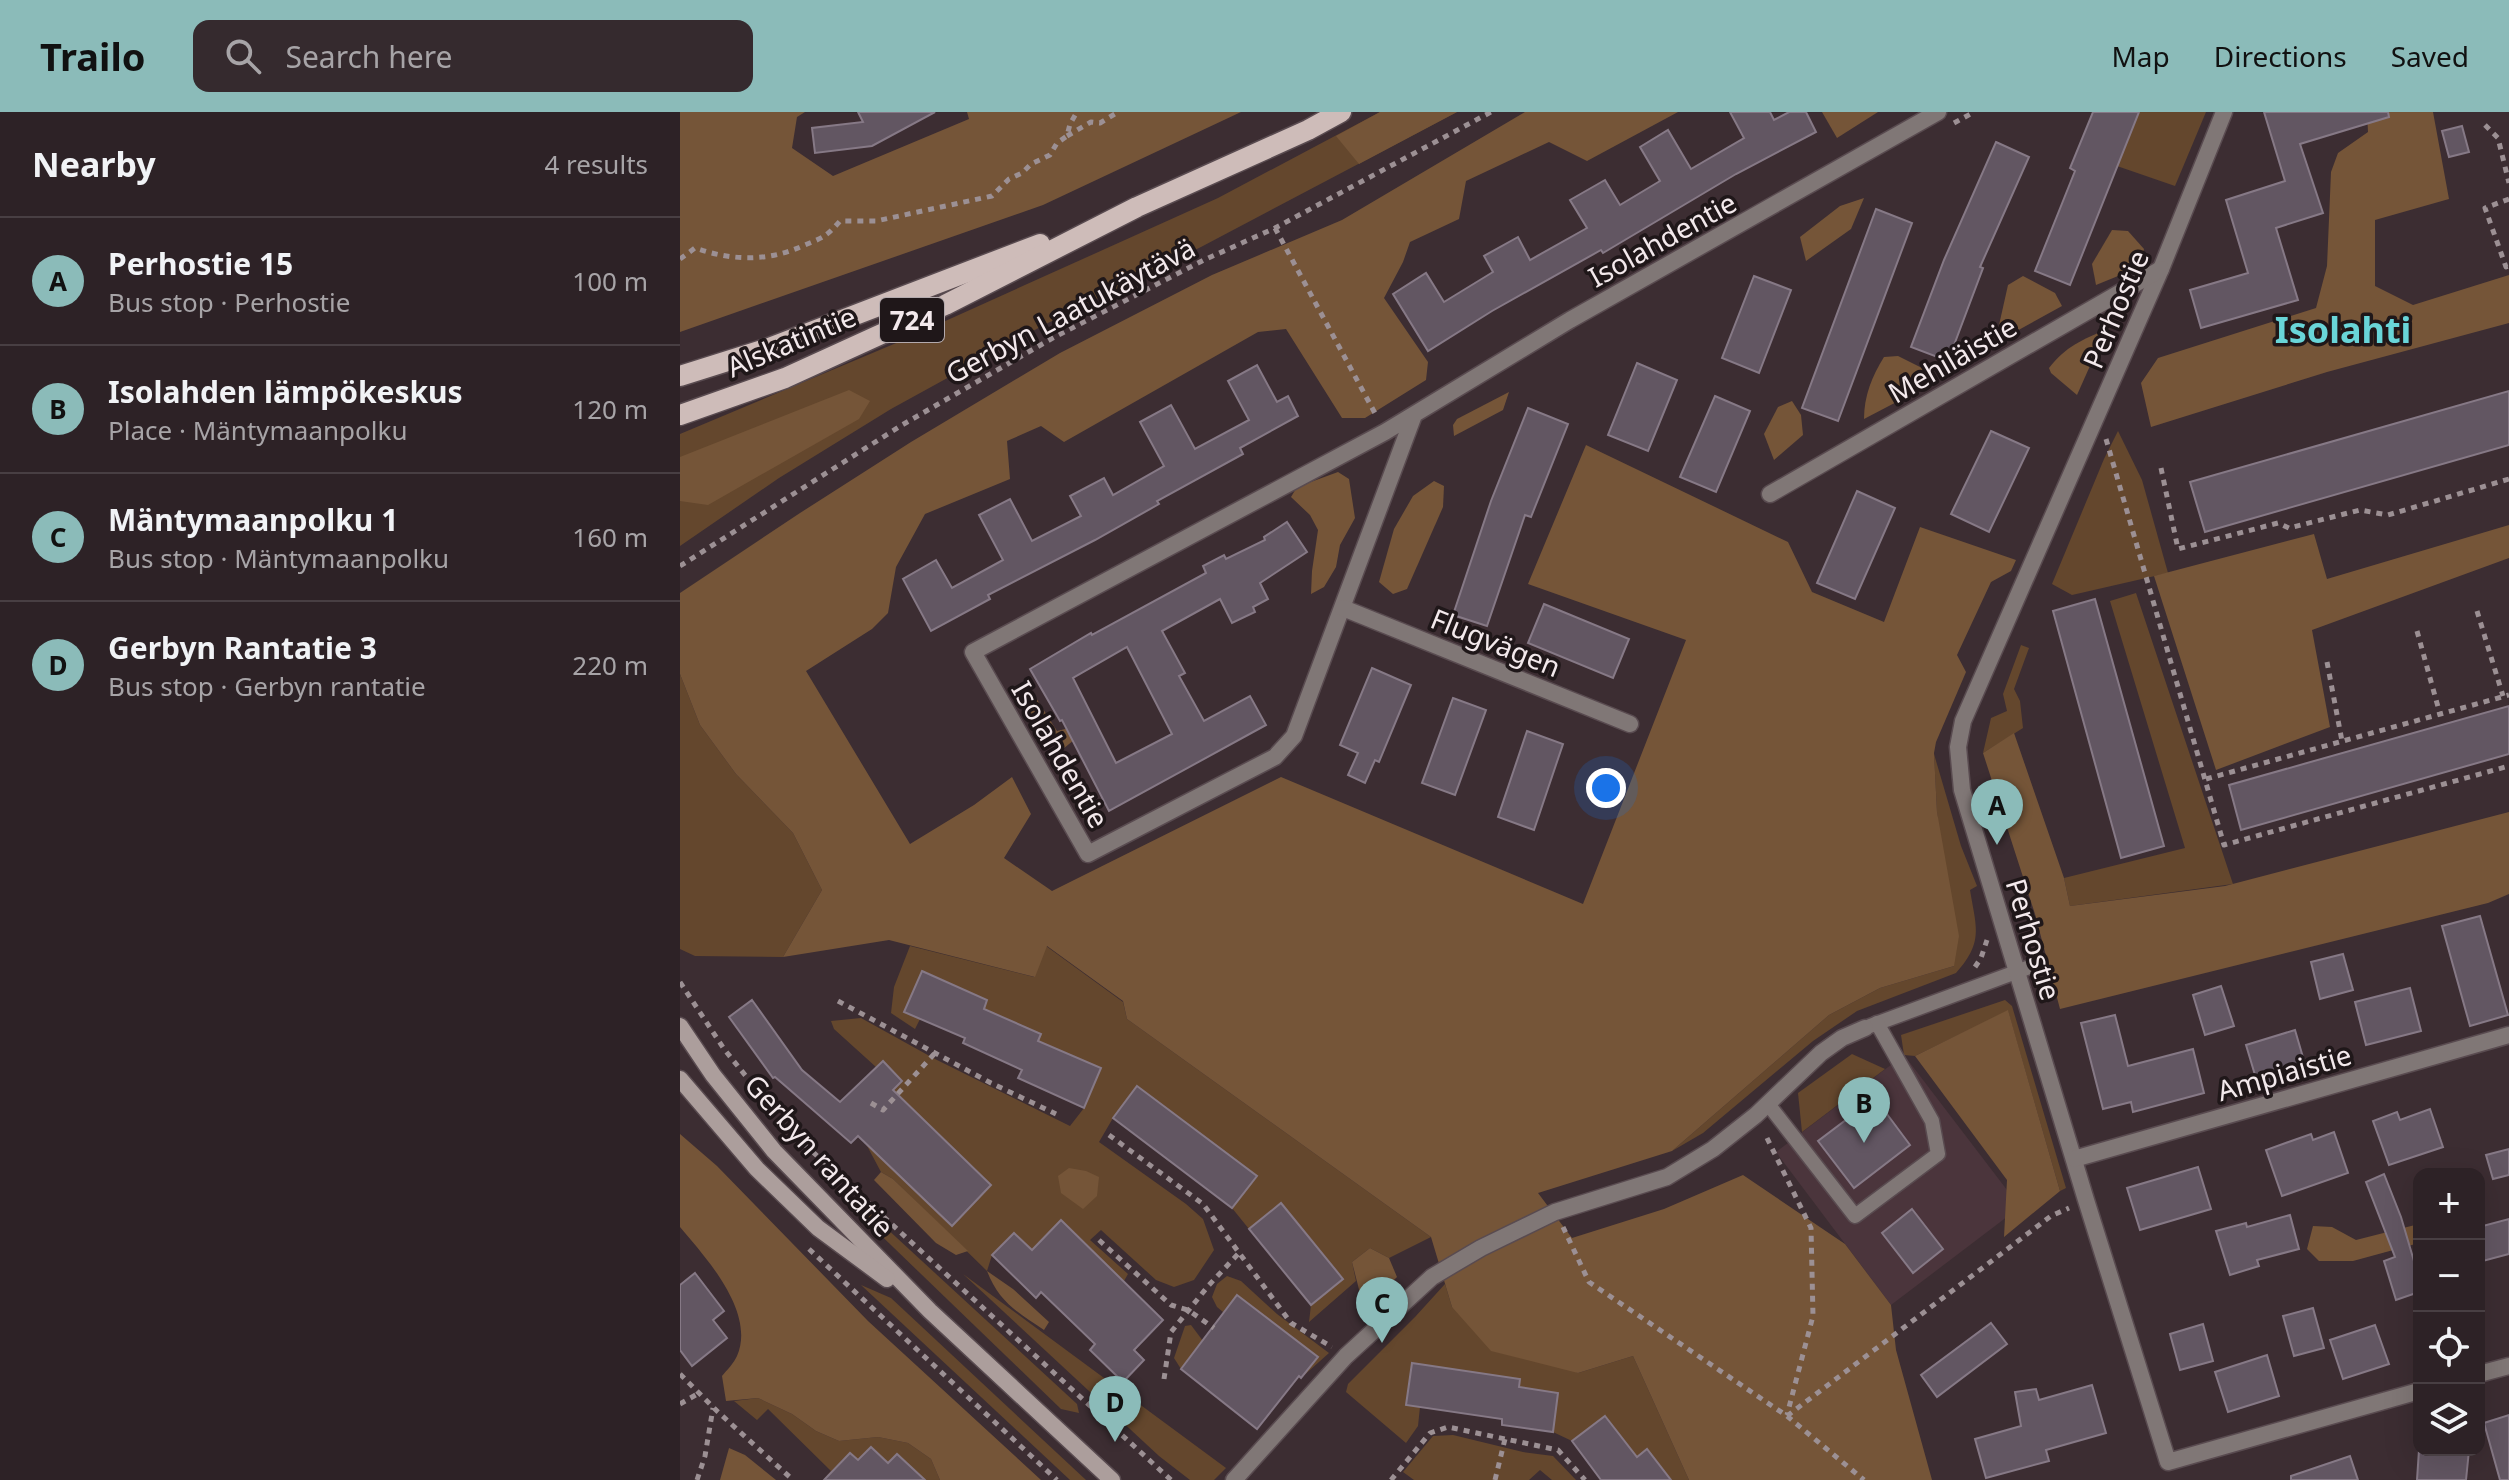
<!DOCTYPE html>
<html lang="en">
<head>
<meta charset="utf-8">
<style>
	body { margin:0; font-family:"Noto Sans",sans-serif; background:#352a2e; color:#f1f3f6 }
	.controls { position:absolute; right:24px; bottom:24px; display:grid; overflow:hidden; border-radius:16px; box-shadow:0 8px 32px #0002 }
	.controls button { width:72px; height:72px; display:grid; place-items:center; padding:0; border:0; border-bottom:2px solid #483f43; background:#2d2226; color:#f1f3f6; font:40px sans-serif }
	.you { position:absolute; left:926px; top:676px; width:28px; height:28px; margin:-20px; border:6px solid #fff; border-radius:50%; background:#1a73e8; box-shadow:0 0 0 12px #1a73e833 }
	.badge { display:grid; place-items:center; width:52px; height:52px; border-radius:50%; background:#8bbbb9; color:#111; font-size:26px; font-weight:700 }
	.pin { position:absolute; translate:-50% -66px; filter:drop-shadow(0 2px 4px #0008) }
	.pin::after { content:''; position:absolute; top:42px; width:28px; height:24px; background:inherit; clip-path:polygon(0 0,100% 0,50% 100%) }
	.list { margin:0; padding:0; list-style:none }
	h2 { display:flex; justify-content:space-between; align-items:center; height:104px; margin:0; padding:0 32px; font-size:34px }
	h2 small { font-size:26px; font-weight:400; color:#a7a4a7 }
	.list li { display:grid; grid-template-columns:52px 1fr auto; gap:24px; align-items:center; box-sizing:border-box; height:128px; padding:0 32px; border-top:2px solid #483f43 }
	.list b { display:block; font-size:30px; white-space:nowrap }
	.list p { margin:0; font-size:26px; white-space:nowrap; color:#a7a4a7 }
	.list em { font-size:26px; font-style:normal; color:#a7a4a7 }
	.icon { flex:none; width:44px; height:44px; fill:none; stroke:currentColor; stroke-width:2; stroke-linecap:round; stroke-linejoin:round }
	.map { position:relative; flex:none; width:1829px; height:1368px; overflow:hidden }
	header { display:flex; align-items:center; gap:48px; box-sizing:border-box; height:112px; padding:0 40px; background:#8bbbb9; color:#111 }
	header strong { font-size:38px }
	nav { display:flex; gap:44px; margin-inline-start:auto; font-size:28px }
	.search { width:560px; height:72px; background:#352a2e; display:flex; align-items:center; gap:20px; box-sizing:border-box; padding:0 28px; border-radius:16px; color:#a7a4a7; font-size:30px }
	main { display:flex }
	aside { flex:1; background:#2d2226 }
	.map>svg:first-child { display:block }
	.built { fill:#4b353c }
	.green { fill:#64472d }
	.forest { fill:#755538 }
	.building { fill:#625662; stroke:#867986; stroke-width:2; fill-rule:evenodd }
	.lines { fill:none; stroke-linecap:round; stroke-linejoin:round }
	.lane-casing { stroke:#594b50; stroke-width:17 }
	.street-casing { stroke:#594b50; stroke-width:19 }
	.secondary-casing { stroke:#594b50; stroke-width:19 }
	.primary-casing { stroke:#594b50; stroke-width:23 }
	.path { stroke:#9c9094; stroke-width:5; stroke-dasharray:6 6; stroke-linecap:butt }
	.lane { stroke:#807776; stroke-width:14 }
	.street { stroke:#807776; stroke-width:16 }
	.secondary { stroke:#ac9e9c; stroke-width:16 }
	.primary { stroke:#cebcb9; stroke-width:20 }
	.labels { text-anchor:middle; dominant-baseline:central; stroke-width:7; stroke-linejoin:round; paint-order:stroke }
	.shield { fill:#1f1719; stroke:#b3aaad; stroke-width:2 }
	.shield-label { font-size:26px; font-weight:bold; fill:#f3e9ec }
	.street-label { font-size:28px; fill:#f3e9ec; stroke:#1f1719 }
	.district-label { font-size:36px; font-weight:bold; fill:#69d5d8; stroke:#1f1719 }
</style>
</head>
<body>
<header>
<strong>Trailo</strong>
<div class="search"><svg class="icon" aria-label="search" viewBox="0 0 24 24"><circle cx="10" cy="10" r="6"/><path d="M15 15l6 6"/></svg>Search here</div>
<nav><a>Map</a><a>Directions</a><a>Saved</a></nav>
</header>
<main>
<aside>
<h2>Nearby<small>4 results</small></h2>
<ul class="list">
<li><span class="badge">A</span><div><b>Perhostie 15</b><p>Bus stop · Perhostie</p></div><em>100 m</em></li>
<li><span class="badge">B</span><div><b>Isolahden lämpökeskus</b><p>Place · Mäntymaanpolku</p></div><em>120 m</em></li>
<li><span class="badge">C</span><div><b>Mäntymaanpolku 1</b><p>Bus stop · Mäntymaanpolku</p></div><em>160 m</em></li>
<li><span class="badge">D</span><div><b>Gerbyn Rantatie 3</b><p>Bus stop · Gerbyn rantatie</p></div><em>220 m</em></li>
</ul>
</aside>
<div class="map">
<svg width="1829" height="1368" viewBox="0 0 1829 1368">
	<rect width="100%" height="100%" fill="#3c2d32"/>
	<polygon class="built" points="1224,943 1340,1095 1211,1193 1096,1040"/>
	<g class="green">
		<polygon points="700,0 777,0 521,135 364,213 211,297 99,366 0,434 0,322 221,229 538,86"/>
		<polygon points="1459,0 1526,0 1495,74 1437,54"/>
		<polygon points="1438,319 1462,368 1488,461 1392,483 1372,472 1424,347"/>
		<polygon points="1456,481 1553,772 1390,794 1384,766 1505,736 1430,489"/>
		<polygon points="1341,533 1349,536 1334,577 1340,589 1343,616 1303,641 1311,606 1327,599 1323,582"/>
		<polygon points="0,562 20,613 56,662 113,721 142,778 103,845 15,844 0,837"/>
		<path d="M1254 642 1281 734 1297 774 1290 778C1296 815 1304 830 1276 861L1177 899 1133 929 1023 1021 992 1039 1149 903 1200 876 1274 854 1257 700Z"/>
		<polygon points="230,834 354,865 366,834 443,890 447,907 751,1125 709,1146 690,1136 672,1150 676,1169 629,1210 631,1193 663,1167 601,1091 569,1117 552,1096 576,1063 457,974 433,1006 419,1030 506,1092 523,1107 534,1138 514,1168 494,1175 476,1168 421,1118 410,1128 448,1162 444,1169 381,1109 352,1138 333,1121 312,1143 307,1159 213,1067 201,1060 185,1030 272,1113 311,1073 213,979 222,969 203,950 196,955 154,917 151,909 181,906 255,947 390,1014 404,996 421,957 358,929 361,922 304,897 307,888 243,859 240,907 235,917 211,901 214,875"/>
		<polygon points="1325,888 1332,894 1386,1076 1380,1079 1328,899 1235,944 1224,943 1221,923"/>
		<polygon points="1172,942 1205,957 1122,1020 1118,981"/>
		<polygon points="191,1102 397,1292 399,1301 381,1297 184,1107"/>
		<polygon points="283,1162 546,1356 534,1368 510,1368 479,1344"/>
		<polygon points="547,1164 561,1169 597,1202 649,1241 621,1266 637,1245 557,1183 543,1200 537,1195 532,1185 537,1172"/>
		<polygon points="765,1172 772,1195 898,1261 953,1244 1009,1368 991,1368 967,1337 957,1345 925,1304 892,1329 873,1320 878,1281 839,1275 839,1267 732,1251 726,1293 740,1295 738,1314 726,1331 666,1280 668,1272 735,1205"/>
		<polygon points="181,1173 211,1186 406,1368 390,1368"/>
		<polygon points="511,1213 523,1229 501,1257 494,1246 505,1214"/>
		<polygon points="78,1286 112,1302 136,1319 159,1329 198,1325 228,1331 251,1347 260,1368 245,1368 218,1342 208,1351 191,1335 178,1348 170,1341 161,1349 160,1368 143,1368 151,1359 88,1297 77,1308 54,1289"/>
		<polygon points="773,1323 843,1340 873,1344 896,1368 872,1368 860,1358 849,1368 734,1368 723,1360 753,1324"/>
	</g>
	<g class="forest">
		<polygon points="0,0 125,0 117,5 112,36 153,64 289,7 287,0 561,0 363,93 0,220"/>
		<polygon points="700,0 777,0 679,52 656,24"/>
		<polygon points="845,0 998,0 907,49 869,30 786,69 779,107 730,130 723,150 704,186 748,250 746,268 685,306 662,306 606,217 578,220 384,330 361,314 327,329 330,367 245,402 216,455 208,501 192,517 126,559 230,732 294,693 332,665 351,702 324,746 372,779 601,665 903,792 1006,528 848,472 906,333 1108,430 1132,480 1204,510 1240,415 1336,448 1331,459 1311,470 1277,543 1286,560 1256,630 1254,641 1257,700 1279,824 1274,854 1200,876 1149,903 992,1039 858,1081 892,1126 984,1097 1063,1063 1165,1132 1211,1193 1216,1238 1252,1368 1009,1368 953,1244 898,1261 811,1239 772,1195 751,1125 447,907 443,889 367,834 355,865 209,828 103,845 142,778 113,721 56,662 20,613 0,562 0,481 120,401 231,330 380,241 532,163 662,108"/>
		<polygon points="1142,0 1198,0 1157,26"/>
		<polygon points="1687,0 1753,0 1769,87 1695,108 1695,174 1733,193 1829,163 1829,211 1647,260 1471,315 1461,271 1478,246 1636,196 1647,154 1651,60 1658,41 1688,20"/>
		<polygon points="1184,86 1171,117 1126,149 1120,125 1160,94"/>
		<polygon points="1432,118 1448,119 1464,137 1461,150 1443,162 1416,173 1412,152"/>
		<polygon points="1343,164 1375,181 1382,194 1315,231 1328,173"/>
		<path d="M1426 218 1397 283 1371 261 1369 256C1385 235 1403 227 1426 218Z"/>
		<path d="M1218 244 1252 261 1249 273 1184 307C1184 284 1192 264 1204 245Z"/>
		<polygon points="169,278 190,289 179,307 28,393 0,389 0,345"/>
		<polygon points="829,280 823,298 774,324 773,313 777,307"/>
		<polygon points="1112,289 1121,303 1123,323 1094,348 1084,322 1098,295"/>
		<polygon points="658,360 669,367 675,406 660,433 656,455 644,475 631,482 632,459 638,418 630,403 611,385 617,375"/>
		<polygon points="754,369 764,374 763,395 727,477 713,482 699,470 714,417 733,384"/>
		<polygon points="1829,413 1829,446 1632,518 1650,615 1536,658 1474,464 1634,422 1647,467"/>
		<path d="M344 573 351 578 377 619 389 616 400 623 383 637C379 635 375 633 371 631 359 622 339 588 344 573Z"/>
		<polygon points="1334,621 1384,766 1390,794 1545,774 1829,700 1829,782 1808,791 1380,897 1355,802 1303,641"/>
		<polygon points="1328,898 1380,1079 1324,1125 1327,1068 1235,944"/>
		<path d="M0 1022 37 1054 188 1209 361 1368H260L251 1347 228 1331 198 1325 159 1329 136 1319 112 1302 78 1286 46 1289 42 1264C47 1258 54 1251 57 1244 76 1200 26 1146 0 1115Z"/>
		<polygon points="389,1056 406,1059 419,1065 417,1084 403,1097 381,1081 378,1064"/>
		<polygon points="201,1060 213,1067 288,1139 276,1143 256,1131 194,1068"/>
		<polygon points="1739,1109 1739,1131 1673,1149 1639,1149 1627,1137 1633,1114 1652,1115 1676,1128 1735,1113"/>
		<polygon points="690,1136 709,1146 717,1165 684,1197 672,1150"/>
		<path d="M307 1159 333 1177 369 1210 364 1218C337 1200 319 1190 307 1159Z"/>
		<polygon points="49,1336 65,1343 96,1368 40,1368"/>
	</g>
	<g class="building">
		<polygon points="178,0 255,0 192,34 135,41 132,16 183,10"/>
		<polygon points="1050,0 1090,0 1094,8 1109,0 1126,0 1136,20 1056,62 923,141 921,138 812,199 748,239 713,182 746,161 764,190 813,160 804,144 838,125 850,148 907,116 890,88 925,68 940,93 980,69 960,35 988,18 1011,57 1064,26"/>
		<polygon points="1413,0 1459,0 1390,173 1355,159 1395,59 1390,56"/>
		<polygon points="1584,0 1708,0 1709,5 1620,32 1643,101 1596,116 1618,188 1521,216 1510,178 1568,161 1546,88 1605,69"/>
		<polygon points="1782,14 1789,40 1769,45 1762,19"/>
		<polygon points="1316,30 1349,45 1300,155 1303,156 1268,249 1231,235 1264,148"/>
		<polygon points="1196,97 1232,111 1158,309 1122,296"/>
		<polygon points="1074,164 1111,178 1079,261 1042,246"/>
		<polygon points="957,251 997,268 968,339 928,323"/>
		<polygon points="577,253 597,290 608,284 618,304 560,336 563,342 477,389 479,392 415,428 308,483 310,487 251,519 223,467 256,448 272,476 323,448 299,403 330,387 352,429 401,404 390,384 424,366 433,383 484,354 460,310 491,293 515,337 569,308 548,269"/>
		<polygon points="1829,279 1829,333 1525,420 1510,370"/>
		<polygon points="1035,284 1070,299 1036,380 1000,365"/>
		<polygon points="848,296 888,312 851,405 845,403 807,514 773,503 811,389"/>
		<polygon points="1311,319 1349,336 1309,420 1271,402"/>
		<polygon points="1177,379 1215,396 1175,487 1137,471"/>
		<path d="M607 410 627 440 580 471 588 487 573 495 575 500 552 511 540 487 482 519 505 561 499 564 524 609 570 584 586 613 429 699 382 608 380 609 350 557 411 521 412 523 526 461 523 454 544 443 546 447 585 428 584 425ZM447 535 492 622 436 651 393 566Z"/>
		<polygon points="1415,487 1484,734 1441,746 1373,499"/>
		<polygon points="864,492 949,527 933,566 848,531"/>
		<polygon points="692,556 731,573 699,650 695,648 685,671 668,663 678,641 660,633"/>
		<polygon points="773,586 806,598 775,683 742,671"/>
		<polygon points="1829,594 1829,642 1561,718 1549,673"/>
		<polygon points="847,619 883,632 854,718 818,705"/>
		<polygon points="1800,804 1828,903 1790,914 1762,814"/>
		<polygon points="1663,842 1673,878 1640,887 1631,850"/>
		<polygon points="242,859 307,888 304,897 361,922 358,929 421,956 404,996 338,966 342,958 283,931 285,926 224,900"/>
		<polygon points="1541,874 1554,914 1525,923 1513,883"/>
		<polygon points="1730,876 1741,919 1686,933 1675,890"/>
		<polygon points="72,888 122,958 160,990 203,949 222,969 213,978 311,1073 272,1114 178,1024 171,1031 95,965 93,966 49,905"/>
		<polygon points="1435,903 1448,954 1513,937 1524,981 1453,1000 1451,990 1423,997 1401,911"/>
		<polygon points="1615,918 1627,959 1578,973 1566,933"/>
		<polygon points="457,974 577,1064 552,1096 433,1006"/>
		<polygon points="1195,986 1230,1033 1174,1076 1138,1029"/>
		<polygon points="1750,997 1763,1035 1709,1053 1693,1009 1717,1000 1720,1008"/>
		<polygon points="1654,1020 1668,1061 1602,1084 1586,1038 1631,1022 1633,1028"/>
		<polygon points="1829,1037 1829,1063 1813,1067 1806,1043"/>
		<polygon points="1518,1055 1531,1097 1460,1118 1447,1076"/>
		<polygon points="1704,1062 1721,1105 1739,1166 1739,1180 1716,1188 1704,1149 1715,1145 1686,1070"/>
		<polygon points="601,1091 663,1167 631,1193 569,1117"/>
		<polygon points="1232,1097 1263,1137 1233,1161 1202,1121"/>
		<polygon points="1610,1103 1619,1137 1577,1148 1579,1154 1550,1163 1536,1119 1566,1111 1567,1115"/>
		<polygon points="1829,1107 1829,1142 1799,1150 1799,1115"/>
		<polygon points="381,1108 483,1208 454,1238 464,1248 443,1270 410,1238 415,1232 361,1180 356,1186 312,1143 334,1121 352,1138"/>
		<polygon points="15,1161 44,1199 33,1208 47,1226 12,1254 0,1238 0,1173"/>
		<polygon points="557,1183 638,1245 621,1266 619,1264 577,1317 501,1257"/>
		<polygon points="1633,1196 1644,1236 1614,1244 1603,1204"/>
		<polygon points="1311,1211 1327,1232 1257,1285 1241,1263"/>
		<polygon points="1523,1212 1533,1249 1500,1258 1490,1222"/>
		<polygon points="1695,1213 1709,1252 1663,1267 1650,1228"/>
		<polygon points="1587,1243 1599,1284 1548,1300 1535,1260"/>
		<polygon points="732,1251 840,1267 839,1275 878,1281 873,1320 822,1313 822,1307 726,1293"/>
		<polygon points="1412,1273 1426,1321 1366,1338 1369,1349 1306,1366 1295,1327 1341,1314 1335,1280 1356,1277 1359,1288"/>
		<polygon points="1829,1303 1829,1368 1820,1368 1804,1311"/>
		<polygon points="925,1304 957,1345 967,1337 991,1368 921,1368 892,1329"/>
		<polygon points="191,1335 208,1351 217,1342 245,1368 144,1368 170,1341 178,1348"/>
		<polygon points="1739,1338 1789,1338 1786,1368 1737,1368"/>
		<polygon points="1670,1344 1678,1368 1611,1368 1611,1364"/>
	</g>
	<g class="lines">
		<defs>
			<g id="lane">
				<polyline points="1190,914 1355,853"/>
				<polyline points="1088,992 1175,1104 1258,1042 1252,1009 1197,911"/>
			</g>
			<g id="street">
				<polyline points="1544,0 1481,157 1283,609 1278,635 1282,678 1406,1088 1488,1350 1739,1279"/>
				<polyline points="734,303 614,624 595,645 408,742 293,540 705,320 890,208 1258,0"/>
				<polyline points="1090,382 1481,157"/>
				<polyline points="663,496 950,612"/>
				<polyline points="1394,1047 1829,923"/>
				<polyline points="1799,1262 1829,1254"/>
				<polyline points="554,1368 666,1244 752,1165 801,1136 875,1100 987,1065 1033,1037 1076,1003 1141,941 1162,926 1185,916"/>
			</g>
			<g id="secondary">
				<polyline points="0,914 33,963 94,1039 250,1199 432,1368"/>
				<polyline points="0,967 77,1057 138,1116 207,1167"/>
			</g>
			<g id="primary">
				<polyline points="0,264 89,236 360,132"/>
				<polyline points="0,303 105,266 265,193 457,95 628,18 661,0"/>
			</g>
		</defs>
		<use href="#lane" class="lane-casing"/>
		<use href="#street" class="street-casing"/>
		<use href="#secondary" class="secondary-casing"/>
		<use href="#primary" class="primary-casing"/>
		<g class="path">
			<polyline points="1274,11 1294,0"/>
			<polyline points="1805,13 1818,26 1829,71"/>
			<polyline points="387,24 411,10 420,11 438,0"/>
			<polyline points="1829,87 1805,96 1826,155 1829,154"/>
			<polyline points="595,116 697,305"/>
			<path d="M0 147 15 136C53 149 88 150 125 133 144 125 146 125 160 109H196L312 84 329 67 342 61 351 52 370 43 377 31 387 24 390 12 397 0"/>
			<polyline points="1426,327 1544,733 1829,654"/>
			<polyline points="1481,356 1498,437 1598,411 1609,416 1680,398 1708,403 1829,367"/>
			<polyline points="0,454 222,313 371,227 524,148 595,116 811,0"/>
			<polyline points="1797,499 1823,584"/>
			<polyline points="1737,519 1760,602"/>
			<polyline points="1647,550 1662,629"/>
			<polyline points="1526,667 1829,583"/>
			<polyline points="1295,855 1301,846 1307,828"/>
			<polyline points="0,870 44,937 111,1020 491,1368"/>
			<polyline points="158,889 311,971 376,1002"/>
			<polyline points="191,991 203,998 255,941"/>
			<polyline points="429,1023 523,1092 611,1211 652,1235"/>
			<polyline points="1087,1026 1131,1116 1133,1204 1107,1303"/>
			<polyline points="883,1115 909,1170 1107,1304 1184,1368"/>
			<polyline points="419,1128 491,1193 508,1198 534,1216"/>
			<polyline points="129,1137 377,1368"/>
			<polyline points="0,1262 38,1300 113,1368"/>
			<polyline points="484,1267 491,1220 529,1173 559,1141"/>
			<polyline points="0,1292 19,1281"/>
			<polyline points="1107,1304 1371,1104 1389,1096"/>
			<polyline points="17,1368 25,1344 33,1296"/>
			<polyline points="711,1368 750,1321 768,1315 878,1338 905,1368"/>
			<polyline points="815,1368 825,1327"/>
		</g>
		<use href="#lane" class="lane"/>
		<use href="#street" class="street"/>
		<use href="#secondary" class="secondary"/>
		<use href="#primary" class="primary"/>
	</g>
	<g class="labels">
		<rect class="shield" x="200" y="186" width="64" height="44" rx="6"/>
		<g class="shield-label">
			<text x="232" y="208">724</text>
		</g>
		<g class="street-label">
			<text transform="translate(982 127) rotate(-29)">Isolahdentie</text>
			<text transform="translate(1435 197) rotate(-67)">Perhostie</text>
			<text transform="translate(390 198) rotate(-28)">Gerbyn Laatukäytävä</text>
			<text transform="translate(111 229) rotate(-23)">Alskatintie</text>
			<text transform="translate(1272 247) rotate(-30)">Mehiläistie</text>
			<text transform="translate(816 530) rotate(22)">Flugvägen</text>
			<text transform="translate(381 642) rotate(60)">Isolahdentie</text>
			<text transform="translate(1354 827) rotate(73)">Perhostie</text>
			<text transform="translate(1604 960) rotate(-16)">Ampiaistie</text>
			<text transform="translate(140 1043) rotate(48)">Gerbyn rantatie</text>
		</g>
		<g class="district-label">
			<text x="1663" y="217">Isolahti</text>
		</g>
	</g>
</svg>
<div class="controls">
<button>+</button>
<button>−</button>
<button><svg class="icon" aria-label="locate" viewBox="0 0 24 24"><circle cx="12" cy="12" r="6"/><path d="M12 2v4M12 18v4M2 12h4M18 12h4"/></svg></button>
<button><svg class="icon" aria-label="layers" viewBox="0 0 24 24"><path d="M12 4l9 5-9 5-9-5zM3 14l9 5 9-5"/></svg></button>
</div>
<div class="you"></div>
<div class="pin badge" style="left:1317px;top:733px">A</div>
<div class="pin badge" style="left:1184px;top:1031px">B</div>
<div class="pin badge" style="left:702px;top:1231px">C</div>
<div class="pin badge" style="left:435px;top:1330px">D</div>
</div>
</main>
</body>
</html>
